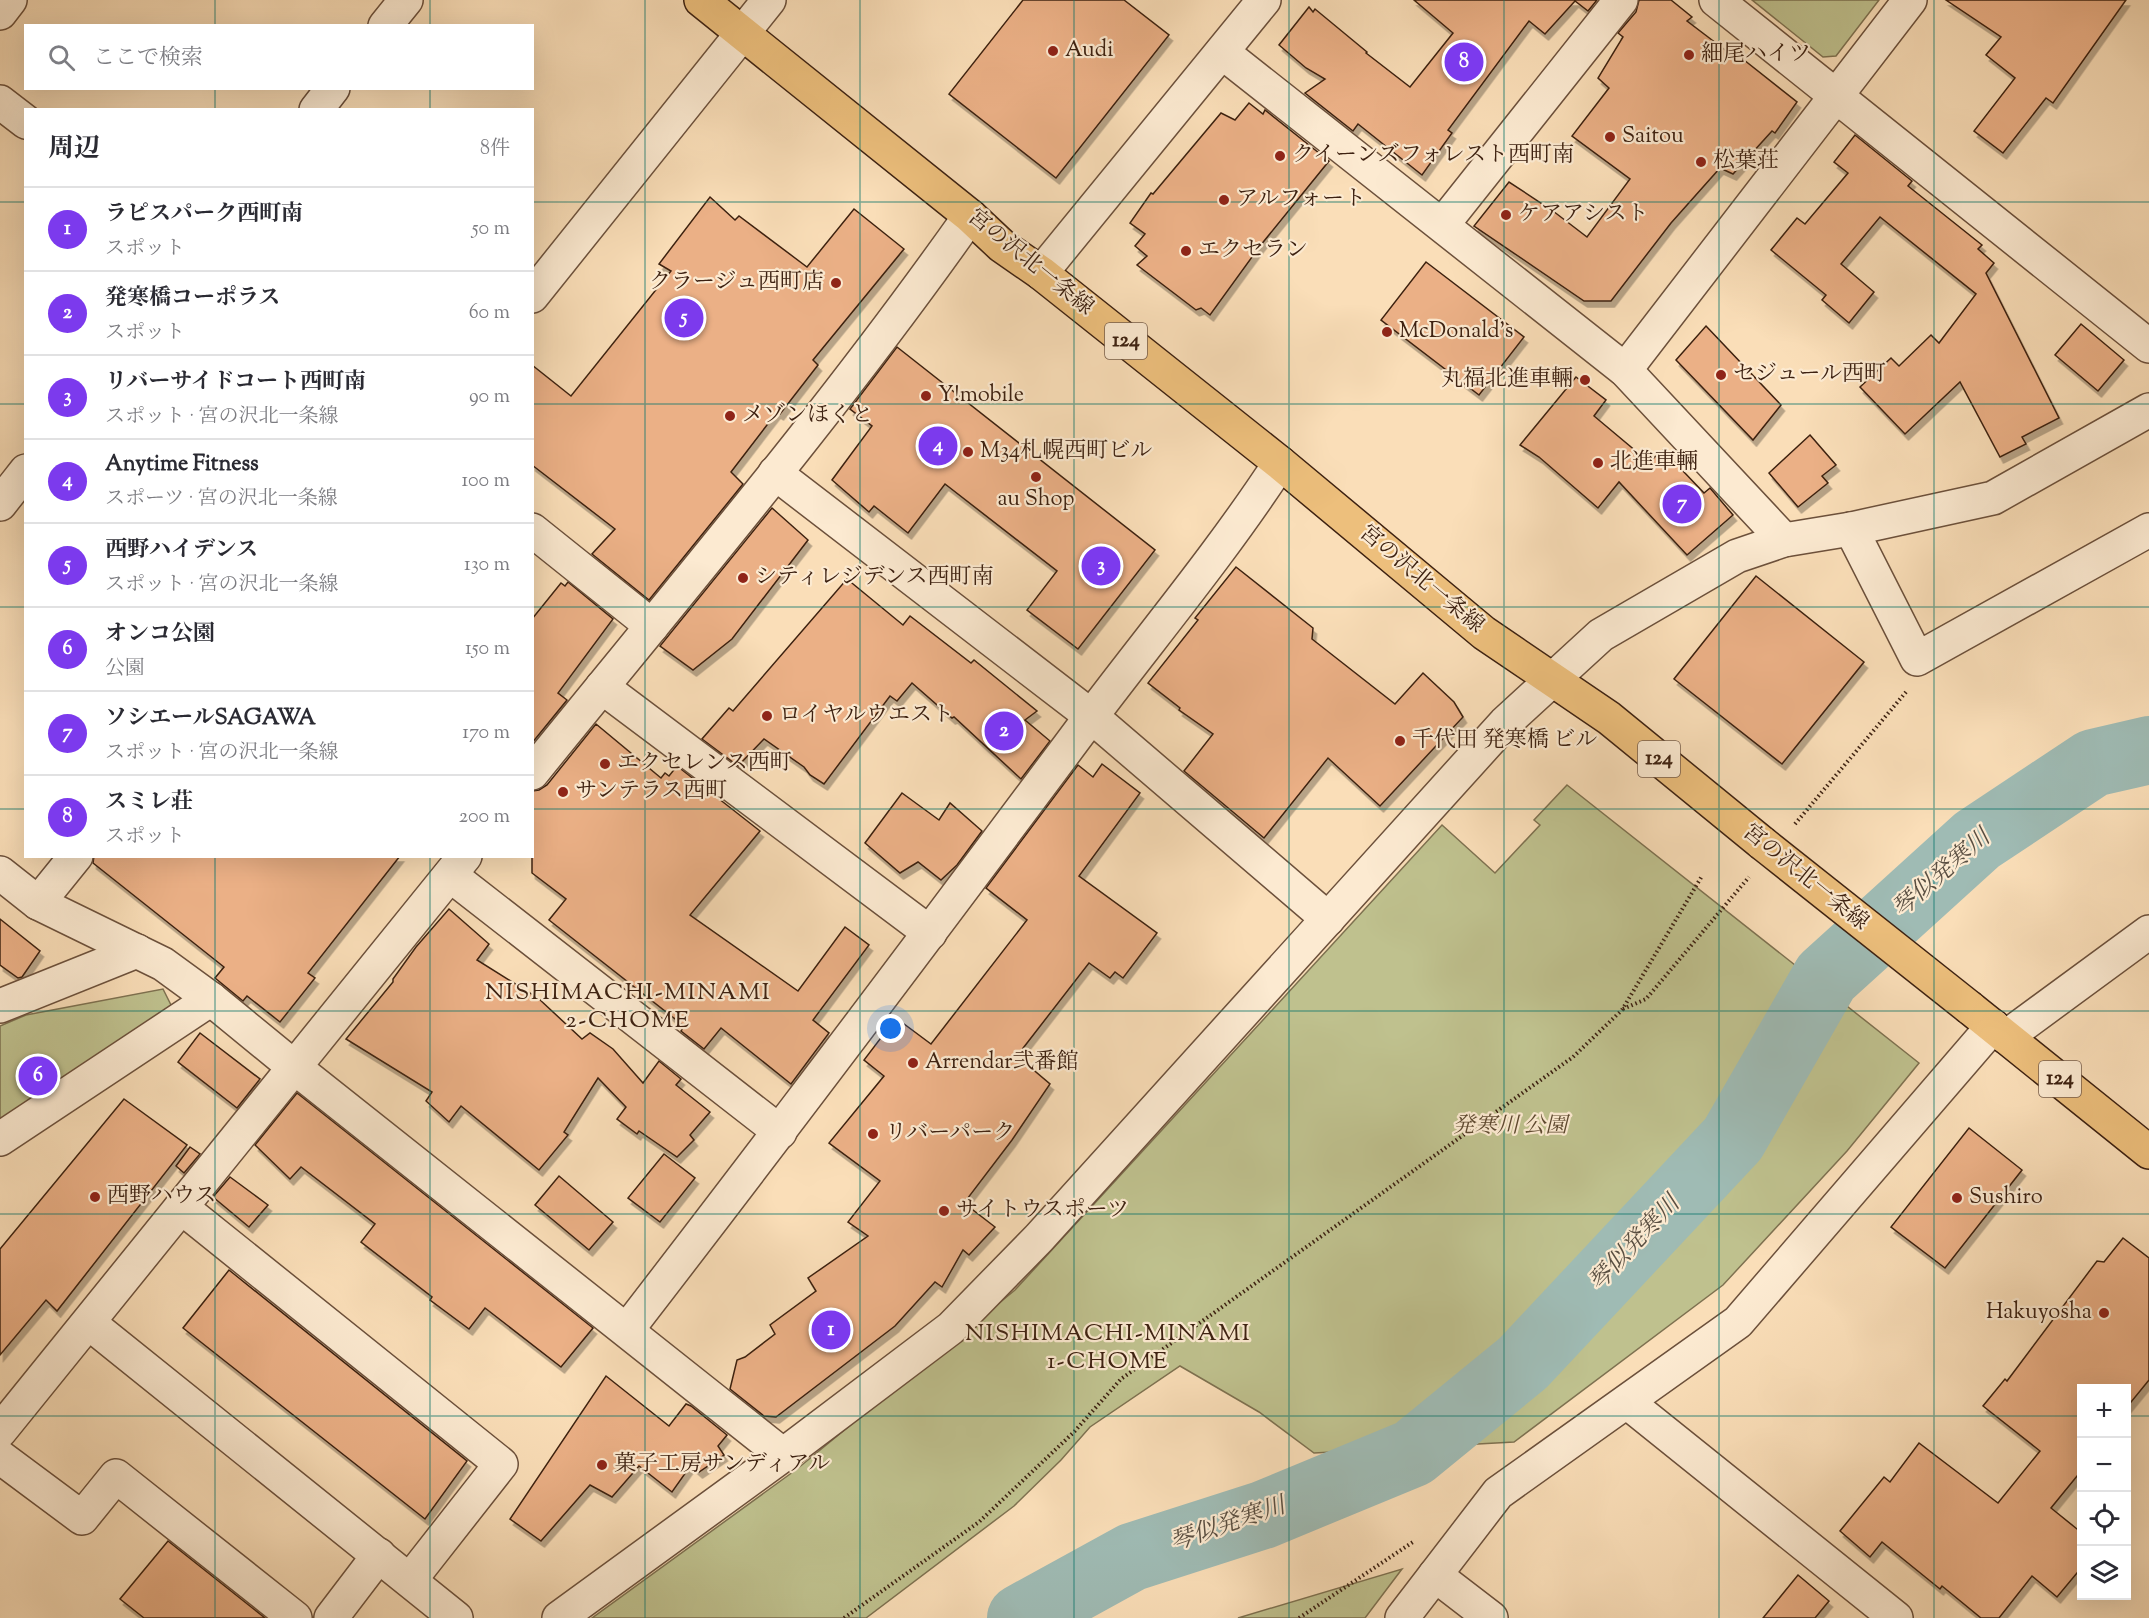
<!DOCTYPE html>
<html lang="ja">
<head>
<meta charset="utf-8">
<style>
	body { margin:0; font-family:"Sorts Mill Goudy","Noto Serif JP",serif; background:#f7f7f7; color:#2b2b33 }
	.controls { position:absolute; right:18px; bottom:18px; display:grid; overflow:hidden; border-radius:0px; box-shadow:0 6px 24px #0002 }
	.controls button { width:54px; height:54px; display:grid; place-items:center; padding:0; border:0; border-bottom:2px solid #e1e1e2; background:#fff; color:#2b2b33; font:30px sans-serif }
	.you { position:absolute; left:891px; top:1029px; width:21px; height:21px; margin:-15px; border:4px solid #fff; border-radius:50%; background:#1a73e8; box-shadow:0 0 0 9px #1a73e833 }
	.badge { display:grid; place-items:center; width:39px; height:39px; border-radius:50%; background:#7c3aed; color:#fff; font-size:20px; font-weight:700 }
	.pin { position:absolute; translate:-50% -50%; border:3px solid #fff; box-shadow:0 2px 6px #0006 }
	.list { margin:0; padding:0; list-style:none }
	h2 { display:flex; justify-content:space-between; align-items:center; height:78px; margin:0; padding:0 24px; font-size:26px }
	h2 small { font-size:20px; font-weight:400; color:#7c7c81 }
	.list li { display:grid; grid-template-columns:39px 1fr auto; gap:18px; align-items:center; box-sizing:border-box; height:84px; padding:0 24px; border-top:2px solid #e1e1e2 }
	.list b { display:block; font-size:22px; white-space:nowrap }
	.list p { margin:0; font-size:20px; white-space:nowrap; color:#7c7c81 }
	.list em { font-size:20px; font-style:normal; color:#7c7c81 }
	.icon { flex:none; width:33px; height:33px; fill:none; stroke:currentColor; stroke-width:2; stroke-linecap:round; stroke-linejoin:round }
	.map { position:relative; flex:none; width:2149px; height:1618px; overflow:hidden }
	.search { position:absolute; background:#fff; box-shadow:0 6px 24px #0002; left:24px; top:24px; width:510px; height:66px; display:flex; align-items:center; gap:15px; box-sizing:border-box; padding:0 21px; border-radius:0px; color:#7c7c81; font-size:22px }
	.panel { position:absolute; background:#fff; box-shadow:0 6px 24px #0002; left:24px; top:108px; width:510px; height:750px; border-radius:0px }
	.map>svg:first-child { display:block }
	.green { fill:#bfc18e; stroke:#7e7150; stroke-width:1.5 }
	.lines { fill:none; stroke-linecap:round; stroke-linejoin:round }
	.river { stroke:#9fbbb4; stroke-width:68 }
	.building { fill:#ebb086; stroke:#3d2111; stroke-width:1.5; filter:url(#shadow) }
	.minor-casing { stroke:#6c503b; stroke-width:36 }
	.major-casing { stroke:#3d2111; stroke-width:36 }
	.path { stroke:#3d2111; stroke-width:4; stroke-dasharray:1.5 3; stroke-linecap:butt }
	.minor { stroke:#fcead1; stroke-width:33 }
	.major { stroke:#edbf7c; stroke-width:33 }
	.major-bridge-casing { stroke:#3d2111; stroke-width:36; stroke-linecap:butt }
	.major-bridge { stroke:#edbf7c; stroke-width:33 }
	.grid { fill:none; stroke:#0f766e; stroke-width:1.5; stroke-opacity:0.55 }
	.poi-dot { fill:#8f2418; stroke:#fcead1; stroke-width:2 }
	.labels { text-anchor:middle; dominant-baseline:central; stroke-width:4.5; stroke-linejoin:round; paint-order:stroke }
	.shield { fill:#fcead1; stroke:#765d4b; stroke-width:1.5 }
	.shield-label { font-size:21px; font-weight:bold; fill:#3d2111 }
	.poi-label { font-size:22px; fill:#3d2111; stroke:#fcead1; text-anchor:start }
	.street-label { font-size:22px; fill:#3d2111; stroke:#fcead1 }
	.park-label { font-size:22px; font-style:italic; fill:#5e4930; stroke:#fcead1 }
	.water-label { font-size:24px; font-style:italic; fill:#5a4f42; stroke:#fcead1 }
	.neighbourhood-label { font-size:24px; letter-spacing:1.5px; fill:#3d2111; stroke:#fcead1 }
</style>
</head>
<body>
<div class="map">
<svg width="2149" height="1618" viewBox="0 0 2149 1618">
	<defs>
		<filter id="shadow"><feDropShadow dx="3.5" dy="6" stdDeviation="0" flood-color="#0004"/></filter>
	</defs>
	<rect width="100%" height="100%" fill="#fadeb8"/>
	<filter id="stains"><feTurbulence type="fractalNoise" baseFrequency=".00333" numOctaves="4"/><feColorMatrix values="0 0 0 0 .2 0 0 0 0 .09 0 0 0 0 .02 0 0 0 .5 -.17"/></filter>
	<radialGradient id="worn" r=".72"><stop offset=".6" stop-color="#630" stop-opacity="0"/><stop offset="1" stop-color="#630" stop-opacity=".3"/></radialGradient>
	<g class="green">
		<polygon points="1752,0 1879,0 1836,56 1823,57"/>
		<polygon points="1567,785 1919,1063 1847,1151 1723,1285 1514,1442 1314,1453 1259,1412 1180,1366 1090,1427 1061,1460 1014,1506 866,1618 592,1618 797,1469 1015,1290 1442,825 1495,873 1540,825 1534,820"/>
		<polygon points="163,989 174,1011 0,1127 0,1026 26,1015"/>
		<polygon points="1402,1569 1365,1618 1238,1618"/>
	</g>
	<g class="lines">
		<polyline class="river" points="1021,1618 1132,1557 1263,1515 1413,1453 1523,1363 1733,1139 1826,977 1977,840 2093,763 2149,750"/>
	</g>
	<g class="building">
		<polygon points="1023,0 1124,0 1169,35 1056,178 949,94"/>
		<polygon points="1414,0 1597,0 1588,11 1575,1 1545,34 1529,21 1448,130 1452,133 1422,175 1358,124 1353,131 1305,93 1325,79 1306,68 1279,45 1309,7 1313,12 1315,9 1367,52 1366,53 1410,87 1453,33"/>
		<polygon points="1639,0 1671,0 1692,17 1687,21 1737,59 1739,56 1797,102 1775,133 1772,131 1733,174 1720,168 1671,223 1611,301 1584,301 1474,226 1509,182 1553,211 1587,237 1630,179 1572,136 1609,88 1598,78 1623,37 1618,33 1636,12"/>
		<polygon points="1946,0 2126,0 2053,103 2046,98 2003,153 1974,131 2015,78 1986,55 2001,37"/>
		<polygon points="1249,103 1263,114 1265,110 1329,161 1260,246 1210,315 1201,308 1196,310 1137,265 1147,256 1135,246 1145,234 1130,223 1151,193 1153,194 1221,113 1235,120"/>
		<polygon points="1855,135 1912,181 1908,186 1982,245 1978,249 1994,263 1986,273 2059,418 2022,437 2026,444 2000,457 1960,382 1905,434 1860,387 1891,358 1899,366 1931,335 1939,343 1976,294 1880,217 1841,264 1874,292 1849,323 1822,300 1826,295 1771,250 1797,218 1805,224 1848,173 1834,162"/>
		<polygon points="710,197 735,220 739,216 807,267 854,209 904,249 813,360 818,365 780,414 777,412 731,472 743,484 649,600 592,554 615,529 532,465 532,365 571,396 671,271 659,264"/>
		<polygon points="1426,262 1524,337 1479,395 1381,320"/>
		<polygon points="2081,324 2124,360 2098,391 2055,355"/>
		<polygon points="1706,326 1781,405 1753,440 1676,360"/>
		<polygon points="897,347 1155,550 1078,649 1027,610 1057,571 945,484 908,533 874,506 869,512 832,480 872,426 850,409"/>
		<polygon points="1576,377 1606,400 1594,416 1649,462 1663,450 1704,493 1710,488 1733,515 1687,555 1619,482 1598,508 1539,457 1520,445"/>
		<polygon points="1810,435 1836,465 1822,476 1828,483 1798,507 1769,473"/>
		<polygon points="772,508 808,540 732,639 693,670 660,646"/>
		<polygon points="1236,567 1313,628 1312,639 1395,704 1423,673 1454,702 1463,717 1380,806 1328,758 1264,838 1184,771 1213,734 1179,710 1180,708 1148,683 1198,620 1195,618"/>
		<polygon points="1756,576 1864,662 1782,764 1674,679"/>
		<polygon points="847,579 903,625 910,616 971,663 974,660 1037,711 1025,720 1050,741 1021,779 954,717 952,718 912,683 897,701 890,696 824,784 810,775 804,767 764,739 738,766 702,739 729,708 733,711"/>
		<polygon points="568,582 613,619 558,693 567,700 532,743 532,619 561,583 565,586"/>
		<polygon points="596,724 661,778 665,773 669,776 677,766 760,831 690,915 798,991 845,927 869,945 813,1020 829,1033 791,1084 721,1028 704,1049 681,1031 684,1026 549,920 566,899 532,873 532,791 539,790 547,785"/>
		<polygon points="1102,764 1140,793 1079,876 1157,933 1123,978 1115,972 1110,978 1089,963 1017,1056 1050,1084 1012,1140 964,1203 995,1227 969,1255 963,1250 942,1287 935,1282 895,1326 776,1417 764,1416 730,1389 737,1360 745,1357 775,1334 770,1325 816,1291 808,1278 868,1236 848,1222 880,1181 829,1143 884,1076 864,1060 896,1018 931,1044 1027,920 986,888 1078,765 1093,777"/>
		<polygon points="902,793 939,820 950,803 982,831 957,865 941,880 918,862 900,873 865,843"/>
		<polygon points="94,856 400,856 308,973 315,978 280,1022 247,996 243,1001 215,978 224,967 93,863"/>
		<polygon points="449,909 489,944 477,960 538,998 582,1039 590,1033 613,1049 643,1083 659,1061 681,1079 676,1085 710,1112 690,1135 694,1140 677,1157 639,1131 637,1134 617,1119 626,1107 598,1078 564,1132 568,1135 539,1170 461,1106 449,1122 426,1101 432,1092 346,1039 393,982 393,979 416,947"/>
		<polygon points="0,919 40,951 22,977 18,978 0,965"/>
		<polygon points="200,1033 260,1079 237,1108 178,1062"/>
		<polygon points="297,1093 593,1328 561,1367 485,1308 469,1329 430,1300 432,1297 361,1242 375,1224 301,1167 290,1179 255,1145"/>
		<polygon points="124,1099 187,1145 57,1311 46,1300 0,1355 0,1249"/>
		<polygon points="1969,1128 2022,1170 1945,1268 1891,1227"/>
		<polygon points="190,1147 200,1154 184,1173 176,1166"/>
		<polygon points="664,1154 695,1178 660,1222 628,1198"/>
		<polygon points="559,1176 613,1222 589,1250 535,1205"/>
		<polygon points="230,1177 268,1205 249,1227 213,1197"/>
		<polygon points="2123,1238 2149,1258 2149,1380 2127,1407 2127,1389 2082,1389 2082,1470 2051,1508 2082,1533 2082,1567 2057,1597 2032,1576 1999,1618 1981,1618 1942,1586 1940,1589 1882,1542 1870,1557 1840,1531 1884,1477 1890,1482 1919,1443 1998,1503 2040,1451 1983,1406 2005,1379 2007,1381 2097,1261 2104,1262"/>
		<polygon points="229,1270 467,1461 425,1519 183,1328"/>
		<polygon points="606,1376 669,1426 686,1404 691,1406 727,1435 718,1446 724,1455 699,1472 691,1465 672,1492 639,1466 612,1497 590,1485 541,1541 510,1519"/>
		<polygon points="168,1541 265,1618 144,1618 120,1599"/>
		<polygon points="1798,1575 1829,1601 1815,1618 1763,1618"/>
	</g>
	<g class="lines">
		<defs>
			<g id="minor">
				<polyline points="1716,0 2149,346"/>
				<polyline points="0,13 10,0"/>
				<polyline points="385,26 406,0"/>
				<polyline points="1222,52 1625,370 1784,540"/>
				<polyline points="0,102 26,122"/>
				<polyline points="316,110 333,88"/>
				<polyline points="1443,224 1621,0"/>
				<polyline points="1041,273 1264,0"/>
				<polyline points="532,296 769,0"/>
				<polyline points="1625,370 1910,0"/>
				<polyline points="775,473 1091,716 1328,919"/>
				<polyline points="0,504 26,471"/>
				<polyline points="1851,529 1917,659 2149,530"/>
				<polyline points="532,530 652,626"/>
				<polyline points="602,687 930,933"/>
				<path d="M532 773C681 589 834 409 970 216"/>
				<polyline points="0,873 38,903 163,964 211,999 294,1067 783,1455"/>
				<polyline points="450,875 780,1132"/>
				<polyline points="38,903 76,856"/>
				<polyline points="0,1006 137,951"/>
				<polyline points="2006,1037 2149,932"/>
				<polyline points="0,1139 211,999"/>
				<polyline points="181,1207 501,1464 410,1580"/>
				<polyline points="89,1323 456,1618"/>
				<path d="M627 1330C779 1133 929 934 1078 734 1145 644 1218 558 1280 463"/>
				<polyline points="1627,1402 1896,1618"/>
				<polyline points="0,1431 465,856"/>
				<polyline points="0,1457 82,1518 116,1476 295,1618"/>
				<polyline points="1435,1575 1491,1618"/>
				<polyline points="331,1618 379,1555"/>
				<polyline points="559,1618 783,1455 951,1328 1039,1238 1505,723 1601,635 1737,556 1784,540 1851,529 1993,498 2149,410"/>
				<polyline points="1402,1618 1498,1493 1738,1322 1993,1026"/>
			</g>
			<g id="major">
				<polyline points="701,0 970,216 1002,246 1041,273 1280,463 1484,633 1609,718 1762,843"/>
				<polyline points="1970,1008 2149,1152"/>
			</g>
		</defs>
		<use href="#minor" class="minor-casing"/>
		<use href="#major" class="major-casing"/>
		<g class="path">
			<polyline points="1795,824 1906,692"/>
			<polyline points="1623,1009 1646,999 1749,877"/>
			<polyline points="844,1618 979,1522 1074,1432 1121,1379 1573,1057 1622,1010 1702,876"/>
			<polyline points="1299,1618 1413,1542"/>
		</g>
		<use href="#minor" class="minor"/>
		<use href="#major" class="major"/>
		<defs>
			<polyline id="major-bridge" points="1762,843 1970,1008"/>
		</defs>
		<use href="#major-bridge" class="major-bridge-casing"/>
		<use href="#major-bridge" class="major-bridge"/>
	</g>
	<path class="grid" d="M215 0V26M430 0V26M645 0V1618M860 0V1618M1074 0V1618M1289 0V1618M1504 0V1618M1719 0V1618M1934 0V1618M215 88V110M430 88V110M0 202H26M532 202H2149M0 404H26M532 404H2149M0 607H26M532 607H2149M0 809H26M532 809H2149M215 856V1618M430 856V1618M0 1011H2149M0 1214H2149M0 1416H2082M2126 1416H2149"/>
	<g class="poi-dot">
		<circle cx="1053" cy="51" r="6"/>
		<circle cx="1689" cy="55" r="6"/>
		<circle cx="1610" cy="137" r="6"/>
		<circle cx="1280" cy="156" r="6"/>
		<circle cx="1701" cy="162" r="6"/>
		<circle cx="1224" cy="200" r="6"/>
		<circle cx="1506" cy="215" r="6"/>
		<circle cx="1186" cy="251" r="6"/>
		<circle cx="836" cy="283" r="6"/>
		<circle cx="1387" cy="332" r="6"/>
		<circle cx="1721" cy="375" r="6"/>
		<circle cx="1585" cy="380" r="6"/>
		<circle cx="926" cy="396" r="6"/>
		<circle cx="730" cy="416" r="6"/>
		<circle cx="968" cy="452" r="6"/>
		<circle cx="1598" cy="463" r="6"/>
		<circle cx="1036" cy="477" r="6"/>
		<circle cx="743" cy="578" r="6"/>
		<circle cx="767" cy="716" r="6"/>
		<circle cx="1400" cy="741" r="6"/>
		<circle cx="605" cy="764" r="6"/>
		<circle cx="563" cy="792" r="6"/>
		<circle cx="913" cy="1063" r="6"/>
		<circle cx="873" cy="1134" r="6"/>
		<circle cx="95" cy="1197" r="6"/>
		<circle cx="1957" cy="1198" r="6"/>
		<circle cx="944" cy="1211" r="6"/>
		<circle cx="2104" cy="1313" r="6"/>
		<circle cx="602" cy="1465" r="6"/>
	</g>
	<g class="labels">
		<g class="shield">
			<rect x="1105" y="323" width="42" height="36" rx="4.5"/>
			<rect x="1638" y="741" width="42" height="36" rx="4.5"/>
			<rect x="2039" y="1061" width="42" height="36" rx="4.5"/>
		</g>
		<g class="shield-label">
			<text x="1126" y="341">124</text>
			<text x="1659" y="759">124</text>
			<text x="2060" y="1079">124</text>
		</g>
		<g class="poi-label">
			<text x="1065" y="51">Audi</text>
			<text x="1701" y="55">細尾ハイツ</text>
			<text x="1622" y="137">Saitou</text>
			<text x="1292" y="156">クイーンズフォレスト西町南</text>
			<text x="1713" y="162">松葉荘</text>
			<text x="1236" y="200">アルフォート</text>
			<text x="1518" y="215">ケアアシスト</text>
			<text x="1198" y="251">エクセラン</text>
			<text x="824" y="283" text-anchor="end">クラージュ西町店</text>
			<text x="1399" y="332">McDonald's</text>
			<text x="1733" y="375">セジュール西町</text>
			<text x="1573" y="380" text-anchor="end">丸福北進車輛</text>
			<text x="938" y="396">Y!mobile</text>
			<text x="742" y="416">メゾンほくと</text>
			<text x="980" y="452">M34札幌西町ビル</text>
			<text x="1610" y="463">北進車輛</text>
			<text x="1036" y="500" text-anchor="middle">au Shop</text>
			<text x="755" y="578">シティレジデンス西町南</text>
			<text x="779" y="716">ロイヤルウエスト</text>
			<text x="1412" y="741">千代田 発寒橋 ビル</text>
			<text x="617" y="764">エクセレンス西町</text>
			<text x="575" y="792">サンテラス西町</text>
			<text x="925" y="1063">Arrendar弐番館</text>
			<text x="885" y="1134">リバーパーク</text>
			<text x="107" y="1197">西野ハウス</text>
			<text x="1969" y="1198">Sushiro</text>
			<text x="956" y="1211">サイトウスポーツ</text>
			<text x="2092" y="1313" text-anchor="end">Hakuyosha</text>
			<text x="614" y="1465">菓子工房サンディアル</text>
		</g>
		<g class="street-label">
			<text transform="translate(1030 263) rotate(39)">宮の沢北一条線</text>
			<text transform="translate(1421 580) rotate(40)">宮の沢北一条線</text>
			<text transform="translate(1805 878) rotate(39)">宮の沢北一条線</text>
		</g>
		<g class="park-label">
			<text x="1510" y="1127">発寒川 公園</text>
		</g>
		<g class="water-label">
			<text transform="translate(1942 874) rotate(-41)">琴似発寒川</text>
			<text transform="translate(1635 1244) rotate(-47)">琴似発寒川</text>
			<text transform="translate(1228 1525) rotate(-19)">琴似発寒川</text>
		</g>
		<g class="neighbourhood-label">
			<text x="628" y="993">NISHIMACHI-MINAMI<tspan x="628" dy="28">2-CHOME</tspan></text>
			<text x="1108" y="1334">NISHIMACHI-MINAMI<tspan x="1108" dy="28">1-CHOME</tspan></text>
		</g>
	</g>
	<rect width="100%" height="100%" filter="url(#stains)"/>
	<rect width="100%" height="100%" fill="url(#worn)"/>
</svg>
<div class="controls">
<button>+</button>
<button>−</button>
<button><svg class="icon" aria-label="locate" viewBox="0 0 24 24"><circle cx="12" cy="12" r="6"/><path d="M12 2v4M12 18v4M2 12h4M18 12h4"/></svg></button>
<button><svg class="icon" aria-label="layers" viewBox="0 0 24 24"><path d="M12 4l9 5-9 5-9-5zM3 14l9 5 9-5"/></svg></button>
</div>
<div class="you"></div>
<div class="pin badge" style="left:831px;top:1330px">1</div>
<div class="pin badge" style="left:1004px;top:731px">2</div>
<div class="pin badge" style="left:1101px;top:566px">3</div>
<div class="pin badge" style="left:938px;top:446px">4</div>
<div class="pin badge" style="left:684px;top:318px">5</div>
<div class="pin badge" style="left:38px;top:1076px">6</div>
<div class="pin badge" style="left:1682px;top:504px">7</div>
<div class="pin badge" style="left:1464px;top:62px">8</div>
<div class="search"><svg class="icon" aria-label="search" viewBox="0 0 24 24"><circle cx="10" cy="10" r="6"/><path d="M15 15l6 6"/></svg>ここで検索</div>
<section class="panel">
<h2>周辺<small>8件</small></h2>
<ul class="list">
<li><span class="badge">1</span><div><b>ラピスパーク西町南</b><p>スポット</p></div><em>50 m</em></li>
<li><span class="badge">2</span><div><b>発寒橋コーポラス</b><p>スポット</p></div><em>60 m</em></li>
<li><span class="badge">3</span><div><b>リバーサイドコート西町南</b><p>スポット · 宮の沢北一条線</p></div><em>90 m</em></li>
<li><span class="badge">4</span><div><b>Anytime Fitness</b><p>スポーツ · 宮の沢北一条線</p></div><em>100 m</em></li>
<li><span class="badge">5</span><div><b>西野ハイデンス</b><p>スポット · 宮の沢北一条線</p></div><em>130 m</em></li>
<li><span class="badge">6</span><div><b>オンコ公園</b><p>公園</p></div><em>150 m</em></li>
<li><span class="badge">7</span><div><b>ソシエールSAGAWA</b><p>スポット · 宮の沢北一条線</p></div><em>170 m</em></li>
<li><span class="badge">8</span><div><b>スミレ荘</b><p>スポット</p></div><em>200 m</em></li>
</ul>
</section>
</div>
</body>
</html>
